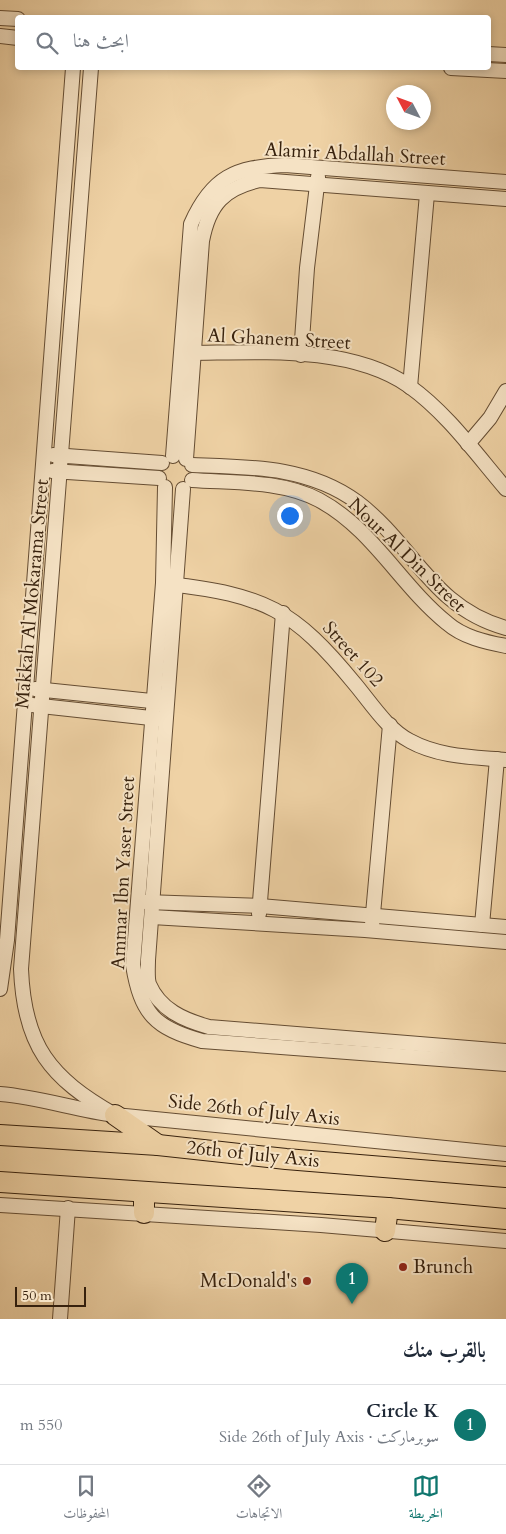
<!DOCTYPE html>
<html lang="ar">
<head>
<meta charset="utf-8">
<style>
	body { margin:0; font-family:Cardo,Amiri,serif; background:#f2f2f3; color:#1f2937; direction:rtl }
	.compass { position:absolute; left:386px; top:85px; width:45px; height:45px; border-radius:50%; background:#fff; box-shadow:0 2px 8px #0003; rotate:311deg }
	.scale { position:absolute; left:15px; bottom:12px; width:71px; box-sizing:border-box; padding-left:5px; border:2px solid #37210d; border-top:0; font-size:14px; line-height:18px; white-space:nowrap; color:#37210d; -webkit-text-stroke:4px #f5e2c4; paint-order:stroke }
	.you { position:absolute; left:289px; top:515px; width:18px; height:18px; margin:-12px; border:4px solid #fff; border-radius:50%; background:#1a73e8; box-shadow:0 0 0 8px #1a73e833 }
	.badge { display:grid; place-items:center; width:32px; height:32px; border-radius:50%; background:#0f766e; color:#fff; font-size:16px; font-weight:700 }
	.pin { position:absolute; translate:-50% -41px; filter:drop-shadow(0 1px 2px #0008) }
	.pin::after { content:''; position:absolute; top:26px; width:18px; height:15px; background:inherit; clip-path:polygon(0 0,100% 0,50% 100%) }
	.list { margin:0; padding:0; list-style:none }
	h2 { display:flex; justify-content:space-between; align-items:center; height:65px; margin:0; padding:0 20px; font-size:21px }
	h2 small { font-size:16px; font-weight:400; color:#747a83 }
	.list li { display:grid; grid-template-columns:32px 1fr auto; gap:15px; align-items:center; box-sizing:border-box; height:80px; padding:0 20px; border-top:1px solid #e0e1e3 }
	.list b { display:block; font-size:19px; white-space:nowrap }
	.list p { margin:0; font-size:16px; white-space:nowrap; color:#747a83 }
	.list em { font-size:16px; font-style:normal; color:#747a83 }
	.icon { flex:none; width:28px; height:28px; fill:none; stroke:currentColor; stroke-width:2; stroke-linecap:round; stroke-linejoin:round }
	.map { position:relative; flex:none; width:506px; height:1319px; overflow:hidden; direction:ltr }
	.search { position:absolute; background:#fff; box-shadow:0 2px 8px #0003; left:15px; right:15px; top:15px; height:55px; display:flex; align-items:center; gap:12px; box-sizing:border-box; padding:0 18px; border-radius:5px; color:#747a83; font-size:19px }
	.sheet { height:145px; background:#fff }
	nav { display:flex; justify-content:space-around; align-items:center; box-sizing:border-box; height:70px; border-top:1px solid #e0e1e3; background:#fff; font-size:14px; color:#747a83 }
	nav a { display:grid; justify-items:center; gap:2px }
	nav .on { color:#0f766e }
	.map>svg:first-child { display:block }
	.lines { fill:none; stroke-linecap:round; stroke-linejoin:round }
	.minor-casing { stroke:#654d33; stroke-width:16 }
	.highway-casing { stroke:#37210d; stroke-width:22 }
	.minor { stroke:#f5e2c4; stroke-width:14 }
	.highway { stroke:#efd2a5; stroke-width:20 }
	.poi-dot { fill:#8f2418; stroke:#f5e2c4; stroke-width:2 }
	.labels { text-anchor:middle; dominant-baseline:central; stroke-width:4; stroke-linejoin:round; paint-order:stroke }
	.street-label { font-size:19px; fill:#37210d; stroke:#f5e2c4 }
	.poi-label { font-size:19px; fill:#37210d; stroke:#f5e2c4; text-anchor:start }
</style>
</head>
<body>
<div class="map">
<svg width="506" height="1319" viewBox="0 0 506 1319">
	<rect width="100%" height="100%" fill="#efd2a5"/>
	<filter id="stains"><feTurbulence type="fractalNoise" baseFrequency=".004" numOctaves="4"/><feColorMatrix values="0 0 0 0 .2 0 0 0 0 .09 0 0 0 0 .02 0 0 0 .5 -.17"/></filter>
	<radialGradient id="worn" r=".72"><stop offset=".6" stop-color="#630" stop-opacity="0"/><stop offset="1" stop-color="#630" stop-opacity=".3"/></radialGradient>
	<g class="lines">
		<defs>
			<g id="minor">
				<polyline points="0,18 18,19"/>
				<polyline points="0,36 18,38"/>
				<polyline points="488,54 506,55"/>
				<path d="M91 68 21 969C24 1046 50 1078 115 1115"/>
				<polyline points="451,68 506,71"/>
				<path d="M185 353C255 353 349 344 409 386 447 413 476 454 506 489"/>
				<polyline points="301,355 307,268 318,177"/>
				<polyline points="410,387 427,194"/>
				<polyline points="468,444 490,418 506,391"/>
				<polyline points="53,455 162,463"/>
				<path d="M173 456 191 224C212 177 235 167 285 165L506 182"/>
				<path d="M186 459 202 241C209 204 224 188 260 180L506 199"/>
				<path d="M192 465C249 467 308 466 357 502 413 544 432 608 506 628"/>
				<polyline points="52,471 159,478"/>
				<path d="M192 480C233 483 281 480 319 500 373 529 400 585 447 623 463 637 485 642 506 646"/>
				<path d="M165 487 163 583 133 965C141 1014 155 1028 202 1041L506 1064"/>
				<path d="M183 489 148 960C148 967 147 978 149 984 160 1010 184 1020 209 1027L506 1051"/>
				<path d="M169 584C264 595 294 609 355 684 371 703 387 729 410 741 439 757 473 757 506 760"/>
				<polyline points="35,689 161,702"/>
				<polyline points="32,705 160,719"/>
				<polyline points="145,902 260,906 506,927"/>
				<polyline points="259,914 283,613"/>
				<polyline points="152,917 365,930 506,942"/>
				<polyline points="372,925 390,725"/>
				<polyline points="482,925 497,759"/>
				<polyline points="0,989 7,940 73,68"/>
				<path d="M0 1094C39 1097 76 1110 115 1115L506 1154"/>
				<polyline points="0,1205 321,1225 506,1241"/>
				<polyline points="60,1319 68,1208"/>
			</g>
			<g id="highway">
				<polyline points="115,1115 158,1145"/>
				<polyline points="0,1135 158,1145 286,1159 506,1177"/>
				<polyline points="0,1182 388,1208 506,1219"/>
				<polyline points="144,1213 144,1192"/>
				<polyline points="385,1231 388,1208"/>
			</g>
		</defs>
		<use href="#minor" class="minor-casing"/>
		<use href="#highway" class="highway-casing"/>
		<use href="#minor" class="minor"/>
		<use href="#highway" class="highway"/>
	</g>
	<g class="poi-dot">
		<circle cx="403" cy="1267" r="5"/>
		<circle cx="307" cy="1281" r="5"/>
	</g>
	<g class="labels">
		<g class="street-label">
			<text transform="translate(355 154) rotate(3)">Alamir Abdallah Street</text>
			<text transform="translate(279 339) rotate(3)">Al Ghanem Street</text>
			<text transform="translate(407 555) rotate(44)">Nour Al Din Street</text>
			<text transform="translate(32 594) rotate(-85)">Makkah Al Mokarama Street</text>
			<text transform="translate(353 654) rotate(48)">Street 102</text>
			<text transform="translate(123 873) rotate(-87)">Ammar Ibn Yaser Street</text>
			<text transform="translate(254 1110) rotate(6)">Side 26th of July Axis</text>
			<text transform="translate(253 1154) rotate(6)">26th of July Axis</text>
		</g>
		<g class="poi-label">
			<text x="413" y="1267">Brunch</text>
			<text x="297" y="1281" text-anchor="end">McDonald's</text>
		</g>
	</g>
	<rect width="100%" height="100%" filter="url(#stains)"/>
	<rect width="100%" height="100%" fill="url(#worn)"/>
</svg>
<svg class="compass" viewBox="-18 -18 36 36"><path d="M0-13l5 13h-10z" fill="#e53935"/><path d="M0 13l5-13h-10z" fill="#747a83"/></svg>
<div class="scale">50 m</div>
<div class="you"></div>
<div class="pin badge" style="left:352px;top:1304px">1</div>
<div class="search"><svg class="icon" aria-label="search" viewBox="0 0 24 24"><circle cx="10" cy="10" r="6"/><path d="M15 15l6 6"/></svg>ابحث هنا</div>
</div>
<section class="sheet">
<h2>بالقرب منك<small></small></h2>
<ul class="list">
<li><span class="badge">1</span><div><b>Circle K</b><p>سوبرماركت · Side 26th of July Axis</p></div><em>550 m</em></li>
</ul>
</section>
<nav>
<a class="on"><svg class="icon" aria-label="map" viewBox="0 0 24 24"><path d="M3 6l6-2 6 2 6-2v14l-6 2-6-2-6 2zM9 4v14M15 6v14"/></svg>الخريطة</a>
<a><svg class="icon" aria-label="directions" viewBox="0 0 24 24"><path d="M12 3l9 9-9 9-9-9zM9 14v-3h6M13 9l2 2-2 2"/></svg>الاتجاهات</a>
<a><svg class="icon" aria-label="saved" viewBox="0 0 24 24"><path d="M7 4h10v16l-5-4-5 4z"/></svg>المحفوظات</a>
</nav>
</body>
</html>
